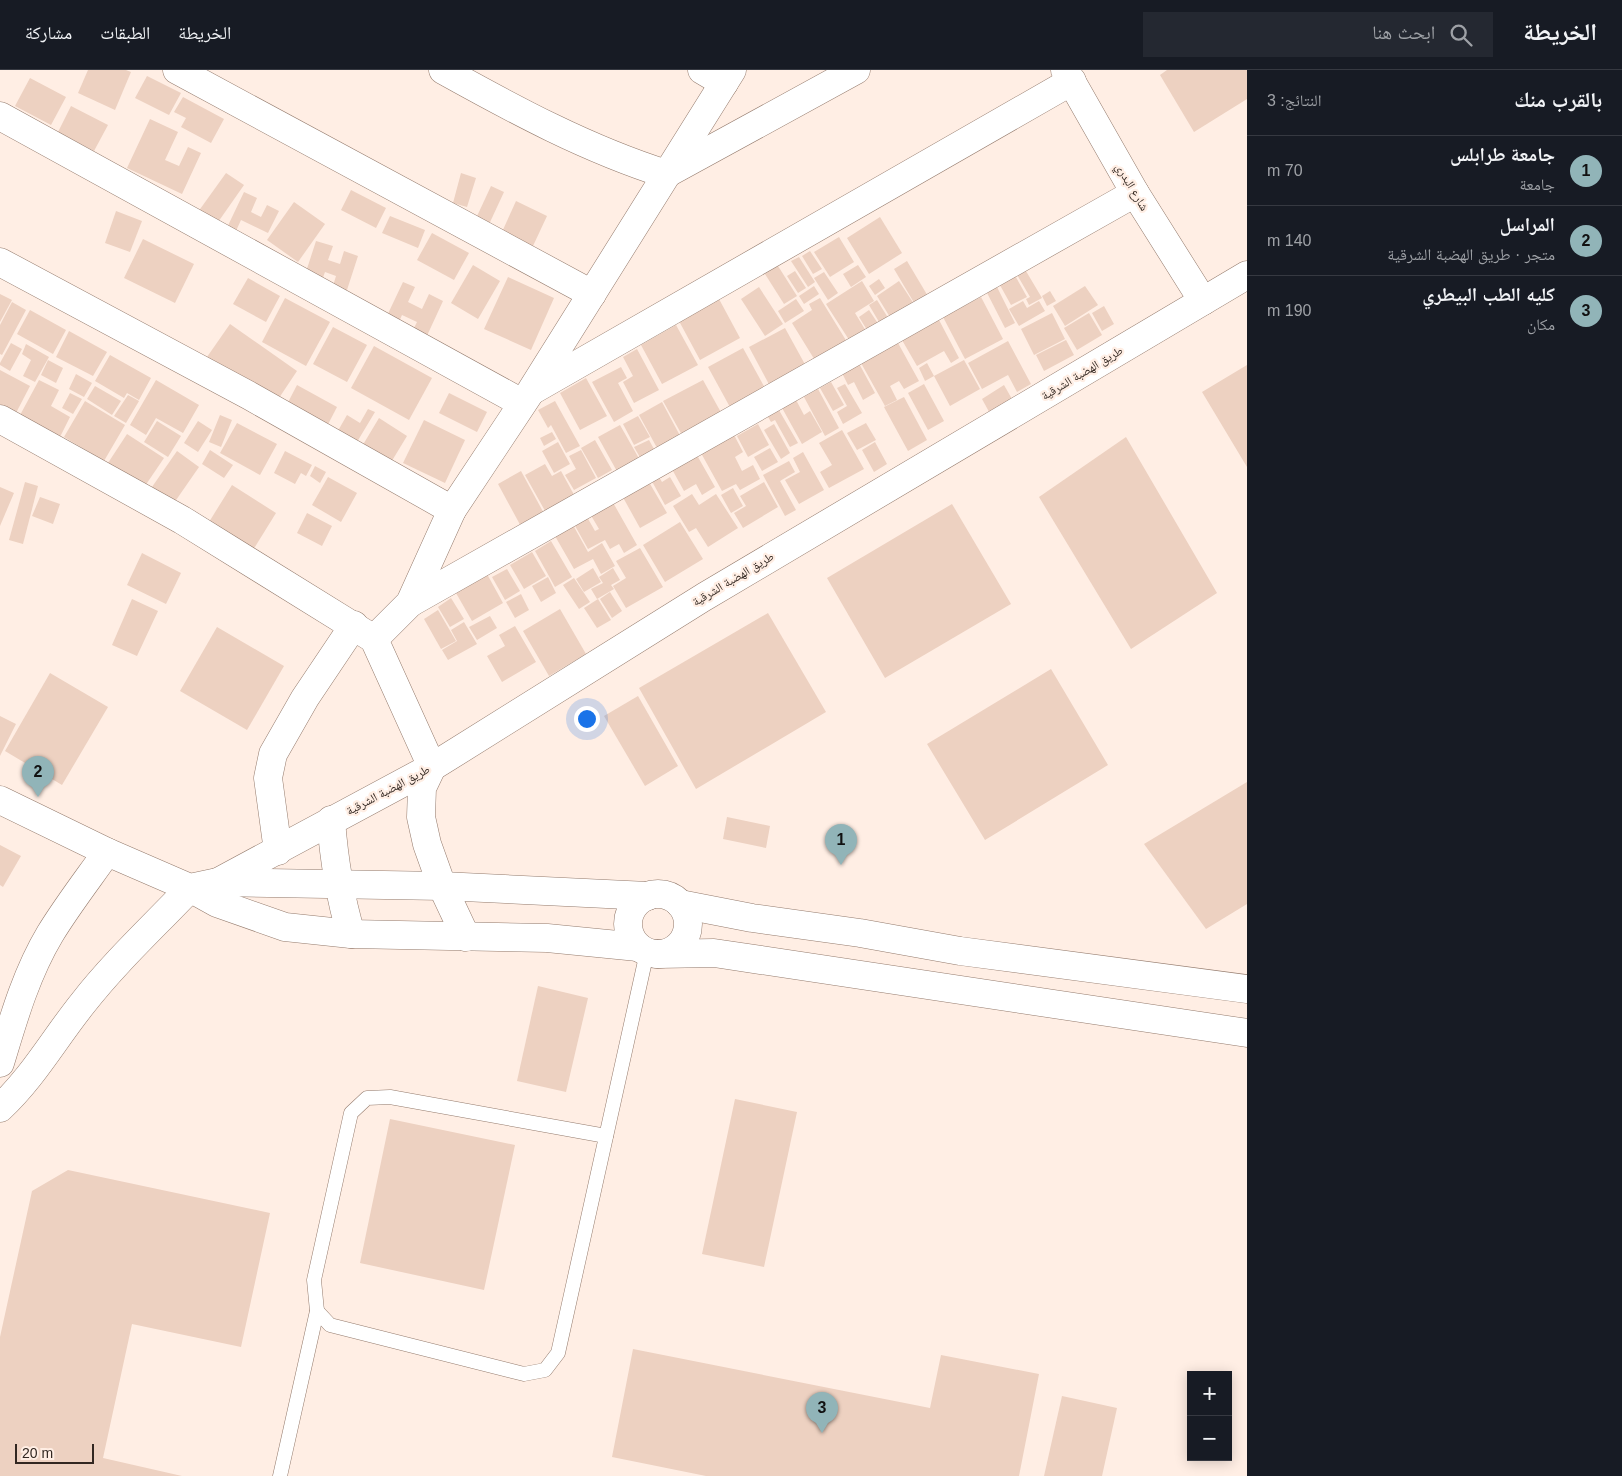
<!DOCTYPE html>
<html lang="ar">
<head>
<meta charset="utf-8">
<style>
	body { margin:0; font-family:Helvetica,"Noto Naskh Arabic",sans-serif; background:#242831; color:#f1f3f6; direction:rtl }
	.controls { position:absolute; right:15px; bottom:15px; display:grid; overflow:hidden; border-radius:0px; box-shadow:0 2px 12px #0003 }
	.controls button { width:45px; height:45px; display:grid; place-items:center; padding:0; border:0; border-bottom:1px solid #363941; background:#171b24; color:#f1f3f6; font:25px sans-serif }
	.scale { position:absolute; left:15px; bottom:12px; width:79px; box-sizing:border-box; padding-left:5px; border:2px solid #322721; border-top:0; font-size:14px; line-height:18px; white-space:nowrap; color:#322721; -webkit-text-stroke:4px #ffeee4; paint-order:stroke }
	.you { position:absolute; left:586px; top:648px; width:18px; height:18px; margin:-12px; border:4px solid #fff; border-radius:50%; background:#1a73e8; box-shadow:0 0 0 8px #1a73e833 }
	.badge { display:grid; place-items:center; width:32px; height:32px; border-radius:50%; background:#91b4b8; color:#111; font-size:16px; font-weight:700 }
	.pin { position:absolute; translate:-50% -41px; filter:drop-shadow(0 1px 2px #0008) }
	.pin::after { content:''; position:absolute; top:26px; width:18px; height:15px; background:inherit; clip-path:polygon(0 0,100% 0,50% 100%) }
	.list { margin:0; padding:0; list-style:none }
	h2 { display:flex; justify-content:space-between; align-items:center; height:65px; margin:0; padding:0 20px; font-size:21px }
	h2 small { font-size:16px; font-weight:400; color:#9ea1a6 }
	.list li { display:grid; grid-template-columns:32px 1fr auto; gap:15px; align-items:center; box-sizing:border-box; height:70px; padding:0 20px; border-top:1px solid #363941 }
	.list b { display:block; font-size:19px; white-space:nowrap }
	.list p { margin:0; font-size:16px; white-space:nowrap; color:#9ea1a6 }
	.list em { font-size:16px; font-style:normal; color:#9ea1a6 }
	.icon { flex:none; width:28px; height:28px; fill:none; stroke:currentColor; stroke-width:2; stroke-linecap:round; stroke-linejoin:round }
	.map { position:relative; flex:none; width:1247px; height:1406px; overflow:hidden; direction:ltr }
	header { display:flex; align-items:center; gap:30px; box-sizing:border-box; height:70px; padding:0 25px; background:#171b24; border-bottom:1px solid #363941 }
	header strong { font-size:24px }
	nav { display:flex; gap:28px; margin-inline-start:auto; font-size:18px }
	.search { width:350px; height:45px; background:#242831; display:flex; align-items:center; gap:12px; box-sizing:border-box; padding:0 18px; border-radius:0px; color:#9ea1a6; font-size:19px }
	main { display:flex }
	aside { flex:1; background:#171b24 }
	.map>svg:first-child { display:block }
	.building { fill:#edd1c1 }
	.lines { fill:none; stroke-linecap:round; stroke-linejoin:round }
	.lane-casing { stroke:#947b6d; stroke-width:15 }
	.street-casing { stroke:#947b6d; stroke-width:29 }
	.secondary-casing { stroke:#947b6d; stroke-width:29 }
	.primary-casing { stroke:#947b6d; stroke-width:29 }
	.lane { stroke:#fff; stroke-width:14 }
	.street { stroke:#fff; stroke-width:28 }
	.secondary { stroke:#fff; stroke-width:28 }
	.primary { stroke:#fff; stroke-width:28 }
	.labels { text-anchor:middle; dominant-baseline:central; stroke-width:4.5; stroke-linejoin:round; paint-order:stroke }
	.street-label { font-size:12px; fill:#322721; stroke:#ffeee4 }
</style>
</head>
<body>
<header>
<strong>الخريطة</strong>
<div class="search"><svg class="icon" aria-label="search" viewBox="0 0 24 24"><circle cx="10" cy="10" r="6"/><path d="M15 15l6 6"/></svg>ابحث هنا</div>
<nav><a>الخريطة</a><a>الطبقات</a><a>مشاركة</a></nav>
</header>
<main>
<aside>
<h2>بالقرب منك<small>النتائج: 3</small></h2>
<ul class="list">
<li><span class="badge">1</span><div><b>جامعة طرابلس</b><p>جامعة</p></div><em>70 m</em></li>
<li><span class="badge">2</span><div><b>المراسل</b><p>متجر · طريق الهضبة الشرقية</p></div><em>140 m</em></li>
<li><span class="badge">3</span><div><b>كليه الطب البيطري</b><p>مكان</p></div><em>190 m</em></li>
</ul>
</aside>
<div class="map">
<svg width="1247" height="1406" viewBox="0 0 1247 1406">
	<rect width="100%" height="100%" fill="#ffeee4"/>
	<g class="building">
		<polygon points="88,0 126,0 131,2 115,40 78,23"/>
		<polygon points="1167,0 1247,0 1247,29 1194,62 1160,5"/>
		<polygon points="147,6 181,23 169,45 135,28"/>
		<polygon points="30,8 66,27 51,55 15,36"/>
		<polygon points="183,27 224,49 211,73 181,57 186,48 174,42"/>
		<polygon points="71,36 108,55 94,81 58,62"/>
		<polygon points="150,49 178,62 165,90 179,96 188,77 201,83 182,124 127,98"/>
		<polygon points="226,103 244,115 216,155 198,142"/>
		<polygon points="461,103 476,108 467,137 453,133"/>
		<polygon points="491,116 504,122 485,163 472,157"/>
		<polygon points="351,120 386,138 376,158 341,140"/>
		<polygon points="244,122 257,128 251,142 261,147 267,135 279,141 268,163 241,150 236,161 259,172 255,181 223,166"/>
		<polygon points="516,131 547,146 533,176 502,162"/>
		<polygon points="294,132 325,154 298,192 267,170"/>
		<polygon points="116,141 142,151 130,182 105,173"/>
		<polygon points="390,146 425,160 418,178 382,163"/>
		<polygon points="880,147 902,183 869,204 847,168"/>
		<polygon points="432,163 469,183 454,210 417,190"/>
		<polygon points="839,167 854,192 830,207 814,182"/>
		<polygon points="143,169 194,194 175,233 124,208"/>
		<polygon points="316,171 333,176 328,190 340,194 344,181 358,186 346,223 332,219 336,206 325,202 321,213 304,208"/>
		<polygon points="810,181 822,199 813,204 802,186"/>
		<polygon points="799,187 815,212 808,217 791,191"/>
		<polygon points="907,191 932,233 919,241 894,199"/>
		<polygon points="1020,191 1042,228 1029,235 1026,229 1030,227 1012,196"/>
		<polygon points="473,195 500,211 478,249 451,233"/>
		<polygon points="858,195 866,207 851,217 843,204"/>
		<polygon points="778,196 797,226 784,234 765,204"/>
		<polygon points="1012,200 1027,227 1011,235 996,208"/>
		<polygon points="795,201 806,218 798,223 787,206"/>
		<polygon points="824,202 838,223 828,230 814,208"/>
		<polygon points="508,207 554,228 531,280 484,259"/>
		<polygon points="248,208 280,226 266,252 233,234"/>
		<polygon points="879,209 885,218 875,225 869,216"/>
		<polygon points="862,211 874,231 855,243 869,266 853,276 826,234"/>
		<polygon points="899,211 916,237 893,252 877,226"/>
		<polygon points="994,211 1015,253 1005,258 984,217"/>
		<polygon points="403,212 415,217 408,232 422,239 429,224 443,231 425,270 411,264 417,252 402,245 397,256 385,250"/>
		<polygon points="814,216 819,224 804,234 799,226"/>
		<polygon points="1085,216 1098,235 1065,256 1053,236"/>
		<polygon points="759,217 783,254 765,266 741,229"/>
		<polygon points="1050,221 1056,231 1047,236 1042,226"/>
		<polygon points="0,224 12,230 0,252"/>
		<polygon points="981,227 1003,269 965,289 943,247"/>
		<polygon points="285,228 330,252 306,296 262,272"/>
		<polygon points="820,228 847,272 816,292 792,253 812,240 809,234"/>
		<polygon points="719,229 740,268 700,290 679,251"/>
		<polygon points="796,229 804,241 785,253 778,241"/>
		<polygon points="877,230 890,251 882,257 869,235"/>
		<polygon points="1023,231 1027,238 1039,231 1045,241 1019,256 1009,239"/>
		<polygon points="12,232 26,240 2,285 0,284 0,255"/>
		<polygon points="1104,236 1114,254 1102,261 1092,243"/>
		<polygon points="30,240 66,260 53,284 17,264"/>
		<polygon points="869,240 883,261 872,268 859,247"/>
		<polygon points="1052,243 1065,269 1034,285 1021,259"/>
		<polygon points="1089,243 1102,265 1077,280 1064,258"/>
		<polygon points="939,250 959,288 951,293 944,281 917,296 902,270"/>
		<polygon points="230,254 297,301 275,334 207,287"/>
		<polygon points="676,255 698,295 662,314 641,275"/>
		<polygon points="333,257 367,275 347,312 313,294"/>
		<polygon points="785,258 807,298 771,318 749,277"/>
		<polygon points="69,261 107,282 93,306 56,287"/>
		<polygon points="1066,270 1074,285 1044,301 1036,285"/>
		<polygon points="1008,271 1031,314 1017,322 1008,305 982,319 968,293"/>
		<polygon points="11,273 22,279 10,301 0,295 0,293"/>
		<polygon points="898,273 919,311 904,319 899,311 890,316 897,330 885,336 861,293"/>
		<polygon points="26,274 49,287 35,312 23,306 31,290 22,284"/>
		<polygon points="374,276 432,308 409,350 351,318"/>
		<polygon points="743,278 766,320 731,339 708,297"/>
		<polygon points="637,279 659,320 634,333 623,312 633,306 623,287"/>
		<polygon points="110,285 151,308 139,330 127,323 124,328 95,311"/>
		<polygon points="856,288 875,323 863,330 854,312 848,315 839,297"/>
		<polygon points="48,290 63,298 56,313 41,305"/>
		<polygon points="964,290 980,319 950,336 934,306"/>
		<polygon points="927,293 934,306 925,311 919,298"/>
		<polygon points="1247,295 1247,397 1202,322"/>
		<polygon points="621,297 627,308 618,313 633,341 614,352 592,312"/>
		<polygon points="0,300 30,316 16,343 0,334"/>
		<polygon points="76,304 92,313 84,327 69,319"/>
		<polygon points="586,308 607,346 580,360 560,323"/>
		<polygon points="39,310 59,320 51,336 70,347 59,369 19,347"/>
		<polygon points="156,310 199,335 183,363 156,348 146,365 130,355"/>
		<polygon points="703,310 723,346 687,374 663,331"/>
		<polygon points="831,312 844,335 833,341 820,318"/>
		<polygon points="845,314 862,343 843,354 837,342 847,336 837,318"/>
		<polygon points="924,314 944,351 928,360 908,323"/>
		<polygon points="297,315 337,337 323,364 283,342"/>
		<polygon points="1004,315 1016,336 993,349 982,329"/>
		<polygon points="95,316 121,331 112,345 87,329"/>
		<polygon points="818,319 839,358 825,366 804,327"/>
		<polygon points="70,323 82,329 73,344 62,338"/>
		<polygon points="449,323 487,342 477,362 439,343"/>
		<polygon points="128,325 139,331 126,353 114,346"/>
		<polygon points="904,327 927,370 908,381 884,337"/>
		<polygon points="795,328 804,345 810,341 822,362 802,374 781,336"/>
		<polygon points="85,331 125,355 104,391 64,367"/>
		<polygon points="555,331 580,376 566,383 551,355 548,358 538,340"/>
		<polygon points="662,332 685,375 662,387 639,345"/>
		<polygon points="776,335 798,373 790,377 775,350 771,352 765,342"/>
		<polygon points="368,339 375,342 354,377 335,366 347,345 360,353"/>
		<polygon points="220,345 232,350 221,377 209,372"/>
		<polygon points="638,346 650,367 634,375 623,354"/>
		<polygon points="379,348 407,366 387,399 358,383"/>
		<polygon points="424,350 465,370 445,413 403,393"/>
		<polygon points="157,351 181,366 168,387 144,372"/>
		<polygon points="198,351 212,360 198,382 184,373"/>
		<polygon points="237,353 277,374 260,405 220,383"/>
		<polygon points="866,353 876,370 857,380 847,363"/>
		<polygon points="758,354 769,375 748,387 737,366"/>
		<polygon points="774,354 790,383 781,389 764,360"/>
		<polygon points="620,355 641,392 619,405 598,367"/>
		<polygon points="842,360 864,399 829,418 820,402 832,395 819,373"/>
		<polygon points="552,362 556,369 544,376 540,368"/>
		<polygon points="127,364 164,388 145,416 108,393"/>
		<polygon points="734,365 743,382 735,387 742,401 753,395 760,409 740,420 736,414 722,421 701,383"/>
		<polygon points="1126,367 1217,523 1131,579 1039,427"/>
		<polygon points="595,370 612,400 598,408 581,378"/>
		<polygon points="649,370 659,388 645,396 634,377"/>
		<polygon points="558,372 570,394 554,403 542,381"/>
		<polygon points="875,372 887,394 874,402 862,380"/>
		<polygon points="770,378 778,392 762,401 754,387"/>
		<polygon points="210,380 233,395 224,408 202,394"/>
		<polygon points="581,380 596,408 574,420 565,405 576,399 569,386"/>
		<polygon points="694,380 715,417 702,425 696,414 684,421 673,401 661,408 657,401"/>
		<polygon points="177,381 199,397 174,433 152,417"/>
		<polygon points="285,381 312,395 306,406 301,403 295,414 274,403"/>
		<polygon points="803,382 824,420 799,434 785,410 800,402 793,388"/>
		<polygon points="789,391 795,402 780,411 796,440 785,446 763,405"/>
		<polygon points="545,394 552,406 561,401 578,432 549,448 525,405"/>
		<polygon points="315,396 326,402 320,413 310,406"/>
		<polygon points="521,401 547,449 524,462 498,414"/>
		<polygon points="656,402 662,412 670,407 681,426 665,435 649,406"/>
		<polygon points="328,407 357,423 341,452 312,435"/>
		<polygon points="646,407 667,443 640,458 620,422"/>
		<polygon points="25,412 38,416 23,474 9,470"/>
		<polygon points="764,412 778,437 743,458 734,443 746,436 740,426"/>
		<polygon points="232,415 276,443 253,480 209,452"/>
		<polygon points="0,417 14,423 0,456"/>
		<polygon points="733,418 743,436 731,443 721,425"/>
		<polygon points="692,424 699,435 716,424 738,458 708,477 696,458 689,462 673,436"/>
		<polygon points="40,427 60,434 53,454 32,446"/>
		<polygon points="611,429 637,475 624,483 619,474 610,479 605,470 588,479 574,454 587,447 595,461 599,459 589,442"/>
		<polygon points="952,434 1011,534 885,608 827,508"/>
		<polygon points="307,443 332,456 322,476 297,463"/>
		<polygon points="680,452 703,489 665,512 643,475"/>
		<polygon points="573,455 588,482 602,473 615,496 601,504 593,489 574,499 555,466"/>
		<polygon points="551,471 572,507 555,517 535,481"/>
		<polygon points="640,478 663,517 626,538 613,516 626,508 616,491"/>
		<polygon points="532,482 546,506 524,519 510,495"/>
		<polygon points="142,483 181,503 166,534 127,515"/>
		<polygon points="593,498 601,512 584,522 576,509"/>
		<polygon points="613,498 620,510 611,515 614,519 597,529 591,519 603,513 599,507"/>
		<polygon points="507,499 520,521 505,530 492,507"/>
		<polygon points="487,504 503,533 472,551 456,523"/>
		<polygon points="548,507 556,523 541,532 532,516"/>
		<polygon points="574,508 590,532 579,539 563,515"/>
		<polygon points="610,522 622,541 612,548 600,529"/>
		<polygon points="521,524 529,540 515,548 506,532"/>
		<polygon points="451,528 464,549 450,557 438,537"/>
		<polygon points="132,529 158,541 137,586 112,575"/>
		<polygon points="598,529 611,550 597,558 584,538"/>
		<polygon points="560,539 586,584 549,606 523,561"/>
		<polygon points="438,540 456,571 441,579 424,549"/>
		<polygon points="768,543 826,642 696,719 639,618"/>
		<polygon points="490,546 497,558 477,570 469,557"/>
		<polygon points="464,552 477,574 448,590 442,580 457,571 451,560"/>
		<polygon points="515,556 536,592 502,612 487,586 505,576 499,565"/>
		<polygon points="217,557 284,596 247,660 180,621"/>
		<polygon points="1051,599 1108,695 985,770 927,674"/>
		<polygon points="50,603 108,637 62,715 5,681"/>
		<polygon points="638,626 678,696 645,716 604,646"/>
		<polygon points="0,646 16,654 0,686"/>
		<polygon points="1247,712 1247,834 1206,859 1144,774"/>
		<polygon points="727,747 770,756 766,778 723,769"/>
		<polygon points="0,775 21,786 3,817 0,815"/>
		<polygon points="538,916 588,928 566,1022 517,1011"/>
		<polygon points="735,1029 797,1042 764,1197 702,1184"/>
		<polygon points="390,1049 515,1075 484,1220 360,1193"/>
		<polygon points="68,1100 270,1143 241,1277 132,1254 103,1388 182,1406 0,1406 0,1267 32,1121"/>
		<polygon points="633,1279 930,1338 941,1285 1039,1304 1019,1406 706,1406 612,1387"/>
		<polygon points="1062,1326 1117,1338 1102,1406 1044,1406"/>
	</g>
	<g class="lines">
		<defs>
			<g id="lane">
				<polyline points="317,1241 330,1255 524,1304 545,1300 558,1283 647,882"/>
				<polyline points="280,1406 317,1241 314,1210 351,1043 367,1028 390,1027 606,1066"/>
			</g>
			<g id="street">
				<polyline points="177,0 592,224"/>
				<path d="M443 0C515 40 587 79 666 104L856 0"/>
				<polyline points="702,0 724,13"/>
				<polyline points="0,46 522,333"/>
				<polyline points="0,192 250,326 452,440"/>
				<polyline points="533,320 1072,11"/>
				<polyline points="0,349 182,450 374,569"/>
				<polyline points="410,533 1135,123"/>
				<path d="M331 750C334 790 340 827 351 864"/>
				<polyline points="278,781 268,708 273,684 305,628 354,555"/>
				<polyline points="218,812 442,816 648,826"/>
				<circle cx="658" cy="854" r="30"/>
				<polyline points="680,834 752,848 860,863 960,881 1247,919"/>
				<polyline points="466,867 442,816 427,774 421,747 422,718 432,697 374,569 410,533 452,440 531,321 732,0"/>
				<polyline points="657,884 714,883 1247,963"/>
				<path d="M0 993C13 950 26 904 50 864 67 836 88 809 107 782"/>
				<path d="M0 1038C34 1006 54 969 83 933 115 892 154 856 190 818L217 833 285 857 351 864 547 868 638 877"/>
			</g>
			<polyline id="secondary" points="1065,0 1135,123 1203,231"/>
			<polyline id="primary" points="0,730 107,782 190,818 218,812 432,697 704,527 1247,205"/>
		</defs>
		<use href="#lane" class="lane-casing"/>
		<use href="#street" class="street-casing"/>
		<use href="#secondary" class="secondary-casing"/>
		<use href="#primary" class="primary-casing"/>
		<use href="#lane" class="lane"/>
		<use href="#street" class="street"/>
		<use href="#secondary" class="secondary"/>
		<use href="#primary" class="primary"/>
	</g>
	<g class="labels">
		<g class="street-label">
			<text transform="translate(1132 117) rotate(59)">شارع البدري</text>
			<text transform="translate(1082 303) rotate(-31)">طريق الهضبة الشرقية</text>
			<text transform="translate(733 509) rotate(-31)">طريق الهضبة الشرقية</text>
			<text transform="translate(388 720) rotate(-28)">طريق الهضبة الشرقية</text>
		</g>
	</g>
</svg>
<div class="controls">
<button>+</button>
<button>−</button>
</div>
<div class="scale">20 m</div>
<div class="you"></div>
<div class="pin badge" style="left:841px;top:795px">1</div>
<div class="pin badge" style="left:38px;top:727px">2</div>
<div class="pin badge" style="left:822px;top:1363px">3</div>
</div>
</main>
</body>
</html>
